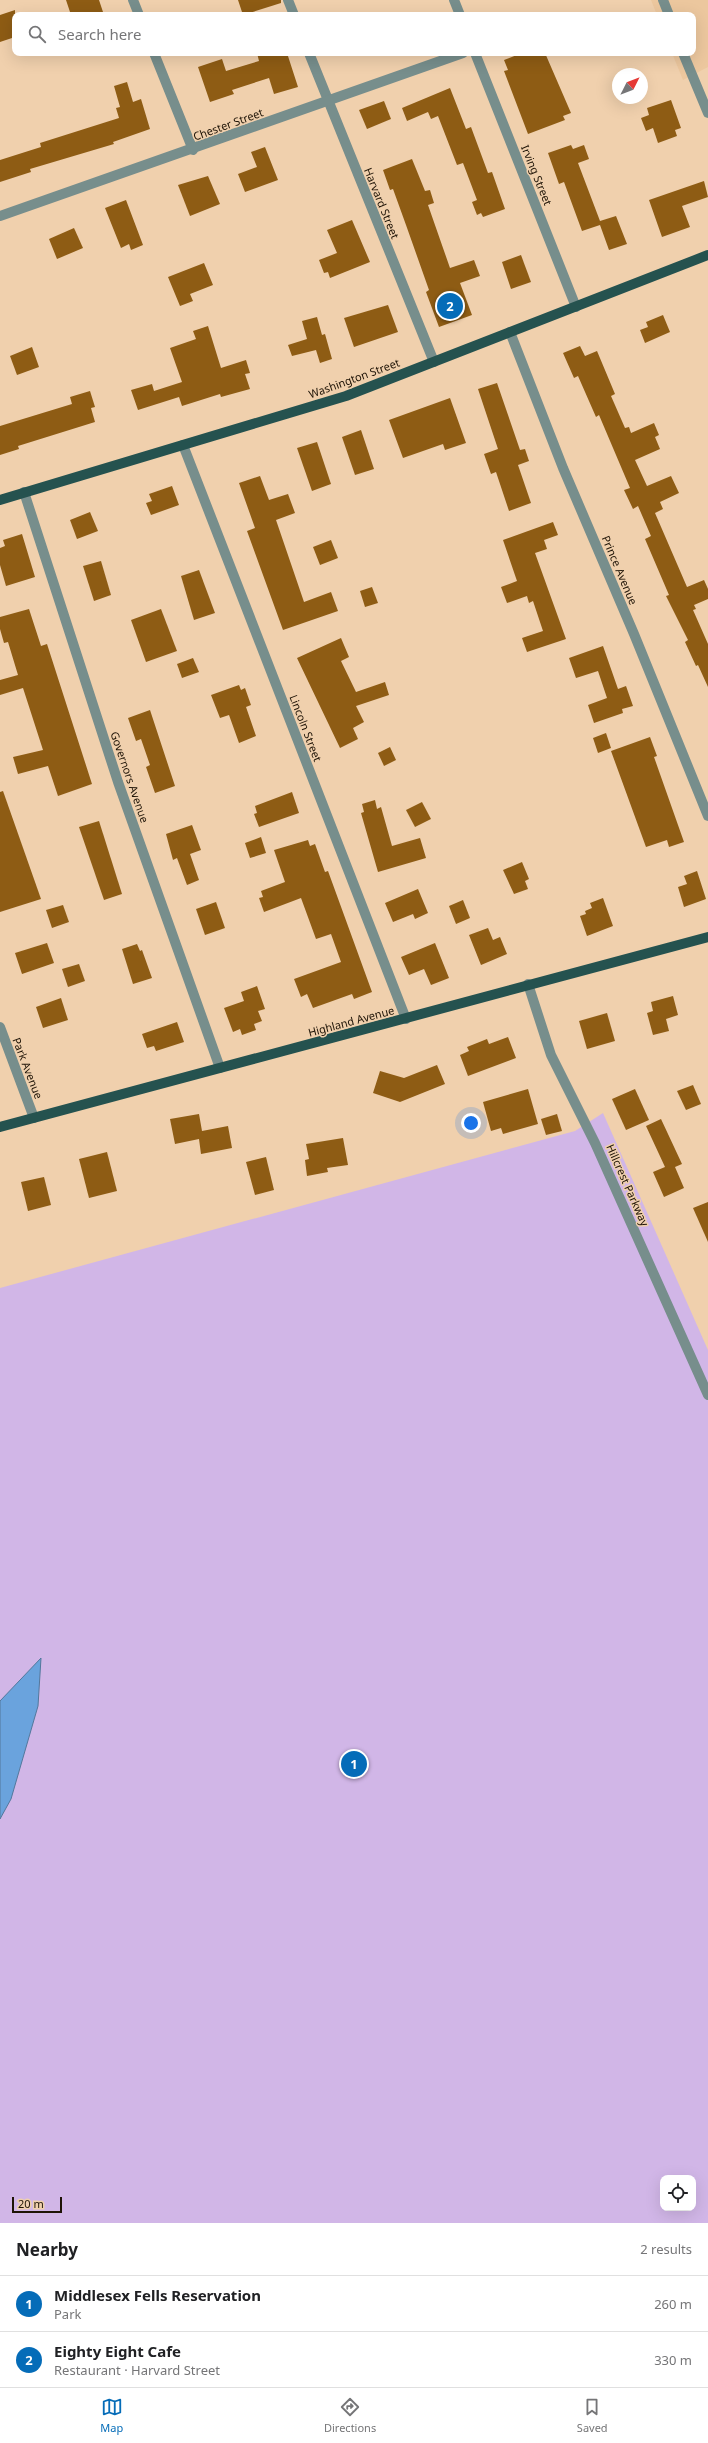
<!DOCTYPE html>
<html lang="en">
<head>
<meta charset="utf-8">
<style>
	body { margin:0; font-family:"Noto Sans",sans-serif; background:#f6f6f6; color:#202124 }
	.controls { position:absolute; right:12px; bottom:12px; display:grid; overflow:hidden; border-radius:8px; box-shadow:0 4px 16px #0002 }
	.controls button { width:36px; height:36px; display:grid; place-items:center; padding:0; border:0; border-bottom:1px solid #e0e0e0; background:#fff; color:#202124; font:20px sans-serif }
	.compass { position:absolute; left:612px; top:68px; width:36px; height:36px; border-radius:50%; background:#fff; box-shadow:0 4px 16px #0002; rotate:48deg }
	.scale { position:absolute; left:12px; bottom:10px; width:50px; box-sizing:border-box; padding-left:4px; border:2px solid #1e1306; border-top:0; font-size:11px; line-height:14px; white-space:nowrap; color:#1e1306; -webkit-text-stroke:3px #f0d0ad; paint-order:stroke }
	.you { position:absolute; left:471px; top:1123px; width:14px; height:14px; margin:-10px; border:3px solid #fff; border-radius:50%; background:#1a73e8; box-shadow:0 0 0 6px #1a73e833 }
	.badge { display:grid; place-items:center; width:26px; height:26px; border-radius:50%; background:#056cb8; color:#fff; font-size:13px; font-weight:700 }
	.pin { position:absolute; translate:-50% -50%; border:2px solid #fff; box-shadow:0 1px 4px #0006 }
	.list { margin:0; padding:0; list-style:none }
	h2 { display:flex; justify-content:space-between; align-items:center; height:52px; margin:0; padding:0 16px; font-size:17px }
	h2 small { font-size:13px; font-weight:400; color:#757577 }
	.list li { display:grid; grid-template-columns:26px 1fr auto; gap:12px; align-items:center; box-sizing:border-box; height:56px; padding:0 16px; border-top:1px solid #e0e0e0 }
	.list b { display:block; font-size:15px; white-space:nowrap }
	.list p { margin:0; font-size:13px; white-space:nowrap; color:#757577 }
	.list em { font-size:13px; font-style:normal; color:#757577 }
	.icon { flex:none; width:22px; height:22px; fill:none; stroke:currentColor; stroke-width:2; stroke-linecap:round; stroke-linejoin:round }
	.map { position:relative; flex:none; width:708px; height:2223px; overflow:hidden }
	.search { position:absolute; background:#fff; box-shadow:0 4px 16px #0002; left:12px; right:12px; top:12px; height:44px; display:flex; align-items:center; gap:10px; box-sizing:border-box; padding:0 14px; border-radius:8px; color:#757577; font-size:15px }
	.sheet { height:164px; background:#fff }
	nav { display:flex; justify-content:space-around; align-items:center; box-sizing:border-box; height:56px; border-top:1px solid #e0e0e0; background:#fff; font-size:11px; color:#757577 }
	nav a { display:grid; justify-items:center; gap:2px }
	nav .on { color:#056cb8 }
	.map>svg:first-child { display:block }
	.built { fill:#ecc79e }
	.green { fill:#d1b6e7; fill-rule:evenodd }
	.water { fill:#6aa3dd; stroke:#53789c }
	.building { fill:#8e5c14 }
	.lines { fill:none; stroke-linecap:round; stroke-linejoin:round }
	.minor { stroke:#778e8c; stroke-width:10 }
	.major { stroke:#25524f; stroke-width:10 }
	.labels { text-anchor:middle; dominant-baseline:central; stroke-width:3; stroke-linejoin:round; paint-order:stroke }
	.street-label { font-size:11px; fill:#1e1306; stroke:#f0d0ad }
</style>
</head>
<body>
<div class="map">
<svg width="708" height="2223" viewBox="0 0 708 2223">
	<rect width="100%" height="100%" fill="#f0d0ad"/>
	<polygon class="built" points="651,0 708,0 708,67 683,80 672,53 693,53 693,15 657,15"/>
	<path class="green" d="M603 1113 708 1350V2223H0V1288L575 1131ZM663 2178H693V2208H663Z"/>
	<polygon class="water" points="41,1658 38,1706 11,1799 0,1819 0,1701"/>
	<g class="building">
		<polygon points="66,0 99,0 104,15 71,15"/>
		<polygon points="238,0 281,0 281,3 243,15"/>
		<polygon points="15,10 15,37 0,42 0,15"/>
		<polygon points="257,53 287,53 298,87 274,94 269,78 232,90 234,94 210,102 198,67 222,59 226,71 259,61"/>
		<polygon points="522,53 545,53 571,113 563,116 565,120 528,134 504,71 508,70 504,60"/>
		<polygon points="127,82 133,102 141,99 150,129 113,142 114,144 30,169 31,172 0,182 0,160 41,147 40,143 119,118 116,108 120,107 114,86"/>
		<polygon points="450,88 466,129 471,127 488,173 492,172 505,209 483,217 481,213 477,215 472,202 477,200 463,163 457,165 438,116 431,119 428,112 407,121 402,108"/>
		<polygon points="671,100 681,128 675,130 677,136 658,143 653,128 646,131 641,118 649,115 647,108"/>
		<polygon points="384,101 391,119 367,129 359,110"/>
		<polygon points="571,145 573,149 584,145 589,159 578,163 600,221 616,216 627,244 609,250 600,225 582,231 564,182 559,184 548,153"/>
		<polygon points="265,147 278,180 245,192 238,174 257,167 251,152"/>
		<polygon points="412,159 425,191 430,190 434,203 428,205 450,268 474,260 480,276 460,283 472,315 439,327 426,292 429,290 406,225 393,189 390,190 383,170"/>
		<polygon points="208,176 220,204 190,216 178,185"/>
		<polygon points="704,181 708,197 682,206 690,227 662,237 649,200"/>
		<polygon points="126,200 143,245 131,250 129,244 121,248 105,208"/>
		<polygon points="352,220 370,262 330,278 328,272 324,273 319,260 337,253 327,230"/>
		<polygon points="74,228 83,248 57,259 49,239"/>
		<polygon points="521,255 531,282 511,289 502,262"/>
		<polygon points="204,263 213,285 190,294 193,301 180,306 168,277"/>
		<polygon points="388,305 398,332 354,347 344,318"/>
		<polygon points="663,315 670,332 645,343 640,330 648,327 646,322"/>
		<polygon points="317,317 322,335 325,334 332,359 320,363 316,350 292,356 288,345 307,339 302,321"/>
		<polygon points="208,326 221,368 246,360 250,373 245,374 250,389 221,397 220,394 182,406 179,397 138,410 131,390 152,384 154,391 182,382 170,348 196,339 193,331"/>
		<polygon points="580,346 585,356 597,351 615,394 611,396 625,428 629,427 631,433 654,423 659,435 655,437 660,449 635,460 647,486 671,476 679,493 660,502 663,509 655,513 687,587 704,580 708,589 708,599 694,605 696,609 693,610 708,644 708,687 698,665 696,666 685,642 688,640 666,596 669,595 645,539 651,536 638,506 633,509 624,490 630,488 599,415 596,417 578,376 574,378 563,353"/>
		<polygon points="32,347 39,367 17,375 10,356"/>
		<polygon points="497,383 520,450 525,449 529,461 518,465 531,503 509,511 496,472 491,474 484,454 498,449 478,389"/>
		<polygon points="90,391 95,407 91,408 95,422 18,446 19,449 0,455 0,426 72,404 70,397"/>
		<polygon points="450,398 466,443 445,450 443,444 403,458 389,420"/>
		<polygon points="361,430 374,469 355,475 342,437"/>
		<polygon points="317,442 331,484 312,491 297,448"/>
		<polygon points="260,476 269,500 288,494 295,513 276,520 304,602 331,592 338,611 283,630 247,531 255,528 239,483"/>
		<polygon points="172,486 179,505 151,515 146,503 152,501 149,494"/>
		<polygon points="90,512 98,531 77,539 70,520"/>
		<polygon points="553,522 558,535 544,540 547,549 535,553 566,639 527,652 522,638 543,631 533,601 529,603 527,596 507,603 501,587 517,581 503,540"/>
		<polygon points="22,534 35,577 6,586 0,565 0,548 5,546 3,540"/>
		<polygon points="331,540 338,558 320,565 313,547"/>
		<polygon points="101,561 111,595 94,601 83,566"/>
		<polygon points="199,570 215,613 194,620 181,576"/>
		<polygon points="372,587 378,603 365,607 360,591"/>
		<polygon points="29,609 41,646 47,644 92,784 58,796 48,766 18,774 13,757 43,750 23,688 0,695 0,680 18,675 8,642 4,643 0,629 0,617"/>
		<polygon points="161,609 177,651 146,662 131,620"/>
		<polygon points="341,638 349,657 341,661 356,692 385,682 389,695 356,706 364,722 353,728 358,739 340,748 297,658"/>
		<polygon points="603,646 618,689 626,686 633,706 622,709 623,713 594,723 588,705 607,698 598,671 576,678 569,658"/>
		<polygon points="193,658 199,672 182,678 177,664"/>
		<polygon points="239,685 241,690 245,688 251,705 246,707 256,736 239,743 229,715 220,718 211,695"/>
		<polygon points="150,710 175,786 155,793 146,767 150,765 141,739 136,741 128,718"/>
		<polygon points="606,733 611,748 598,753 593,738"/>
		<polygon points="650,737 657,756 654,757 684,842 669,847 667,840 646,847 611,751"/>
		<polygon points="390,747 396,760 384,766 378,753"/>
		<polygon points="3,791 41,899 0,912 0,792"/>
		<polygon points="292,792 299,813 259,827 254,814 257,813 255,806"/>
		<polygon points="375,800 377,809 381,807 392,846 420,838 426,858 378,872 361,813 364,812 362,804"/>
		<polygon points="422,802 431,819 415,827 406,810"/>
		<polygon points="99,821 122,894 104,900 79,827"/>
		<polygon points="192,825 201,850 190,854 199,880 187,885 177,858 173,860 166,834"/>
		<polygon points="261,837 266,853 250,858 245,843"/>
		<polygon points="308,840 310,846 315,844 325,872 328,871 372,992 354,999 352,994 313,1008 307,994 301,997 294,979 341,962 331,934 316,939 301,898 264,912 259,898 263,897 261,891 285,882 274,850"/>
		<polygon points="522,862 529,879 525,881 528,889 514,894 503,870"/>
		<polygon points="697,871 706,899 684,907 678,887 687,884 684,876"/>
		<polygon points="418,889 428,913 415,919 413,914 393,922 385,903"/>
		<polygon points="603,898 613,926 587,936 580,916 586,914 585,911 592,908 590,903"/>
		<polygon points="463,900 470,918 456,924 449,906"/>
		<polygon points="216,902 225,928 205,935 196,909"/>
		<polygon points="63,905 69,922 52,928 46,910"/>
		<polygon points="488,928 493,940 500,937 507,954 481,965 469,935"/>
		<polygon points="47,943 54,963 22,974 15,953"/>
		<polygon points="435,943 449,978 431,985 424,969 409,975 401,957"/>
		<polygon points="137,944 140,951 142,950 152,978 133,984 122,949"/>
		<polygon points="79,964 85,981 68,987 62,969"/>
		<polygon points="257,986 265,1009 258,1011 262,1021 254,1024 256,1030 242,1035 240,1029 233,1032 224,1008 244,1001 241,992"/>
		<polygon points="673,996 678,1015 666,1019 669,1031 653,1035 647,1013 653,1011 651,1002"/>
		<polygon points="61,998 68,1020 43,1028 36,1007"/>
		<polygon points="607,1013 615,1041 587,1049 579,1021"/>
		<polygon points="177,1022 184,1042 156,1051 154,1046 147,1048 142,1034"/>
		<polygon points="508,1037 516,1058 468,1076 460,1055 469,1051 467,1047 487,1039 489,1044"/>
		<polygon points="437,1065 445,1084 400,1102 373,1093 380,1071 404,1078"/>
		<polygon points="693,1085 701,1104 686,1110 677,1091"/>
		<polygon points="528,1089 538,1124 503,1134 501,1128 491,1131 483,1102"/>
		<polygon points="635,1089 649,1120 626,1130 612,1099"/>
		<polygon points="199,1114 202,1131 228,1126 232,1148 201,1154 199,1139 175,1144 170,1119"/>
		<polygon points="557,1114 562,1131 546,1135 541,1119"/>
		<polygon points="661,1119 682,1164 675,1167 684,1188 664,1197 653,1172 665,1167 646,1126"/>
		<polygon points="343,1138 348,1165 327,1168 328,1172 307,1176 305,1160 309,1159 306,1144"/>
		<polygon points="107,1152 117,1191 89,1198 79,1159"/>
		<polygon points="266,1157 274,1190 255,1195 246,1162"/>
		<polygon points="44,1177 51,1205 28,1211 21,1182"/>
		<polygon points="708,1202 708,1242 693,1208"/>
	</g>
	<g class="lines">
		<g class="minor">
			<polyline points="133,0 139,15"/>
			<polyline points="288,0 294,15"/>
			<polyline points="454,0 460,15"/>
			<polyline points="663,0 669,15"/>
			<polyline points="154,53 193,150"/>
			<polyline points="309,53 434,362"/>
			<polyline points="475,53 576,307"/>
			<polyline points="683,53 708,113"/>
			<polyline points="0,216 463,53"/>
			<polyline points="510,332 563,468 634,634 708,816"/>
			<polyline points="183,445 406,1019"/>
			<polyline points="24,492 118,782 220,1068"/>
			<polyline points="528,984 551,1055 595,1143 708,1395"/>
			<polyline points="0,1027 34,1118"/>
		</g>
		<g class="major">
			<polyline points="0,500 346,396 708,255"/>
			<polyline points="0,1127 708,937"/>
		</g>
	</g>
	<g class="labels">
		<g class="street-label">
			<text transform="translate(228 124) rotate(-20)">Chester Street</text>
			<text transform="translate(537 175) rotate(68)">Irving Street</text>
			<text transform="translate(382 203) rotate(68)">Harvard Street</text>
			<text transform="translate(354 378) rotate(-20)">Washington Street</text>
			<text transform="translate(620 570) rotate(67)">Prince Avenue</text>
			<text transform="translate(306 728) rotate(69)">Lincoln Street</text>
			<text transform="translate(130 777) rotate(71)">Governors Avenue</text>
			<text transform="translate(351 1021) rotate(-15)">Highland Avenue</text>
			<text transform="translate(28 1068) rotate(69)">Park Avenue</text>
			<text transform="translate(628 1185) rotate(66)">Hillcrest Parkway</text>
		</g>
	</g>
</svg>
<div class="controls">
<button><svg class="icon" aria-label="locate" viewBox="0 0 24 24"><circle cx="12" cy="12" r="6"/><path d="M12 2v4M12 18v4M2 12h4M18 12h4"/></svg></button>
</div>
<svg class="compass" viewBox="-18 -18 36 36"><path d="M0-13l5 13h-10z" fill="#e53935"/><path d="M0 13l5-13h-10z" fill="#757577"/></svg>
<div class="scale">20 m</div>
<div class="you"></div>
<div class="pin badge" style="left:354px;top:1764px">1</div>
<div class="pin badge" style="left:450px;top:306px">2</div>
<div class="search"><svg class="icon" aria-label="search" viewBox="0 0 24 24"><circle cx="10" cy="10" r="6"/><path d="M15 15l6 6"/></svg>Search here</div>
</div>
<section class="sheet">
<h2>Nearby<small>2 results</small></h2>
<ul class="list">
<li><span class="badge">1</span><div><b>Middlesex Fells Reservation</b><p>Park</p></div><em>260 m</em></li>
<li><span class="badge">2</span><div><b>Eighty Eight Cafe</b><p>Restaurant · Harvard Street</p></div><em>330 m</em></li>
</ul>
</section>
<nav>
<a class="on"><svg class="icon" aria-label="map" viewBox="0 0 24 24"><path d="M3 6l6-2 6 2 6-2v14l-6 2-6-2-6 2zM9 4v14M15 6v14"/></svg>Map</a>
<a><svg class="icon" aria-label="directions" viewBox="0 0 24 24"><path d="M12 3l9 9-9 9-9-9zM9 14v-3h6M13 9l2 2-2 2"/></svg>Directions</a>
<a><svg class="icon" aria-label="saved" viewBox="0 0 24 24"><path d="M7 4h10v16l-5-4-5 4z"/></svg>Saved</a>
</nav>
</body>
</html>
